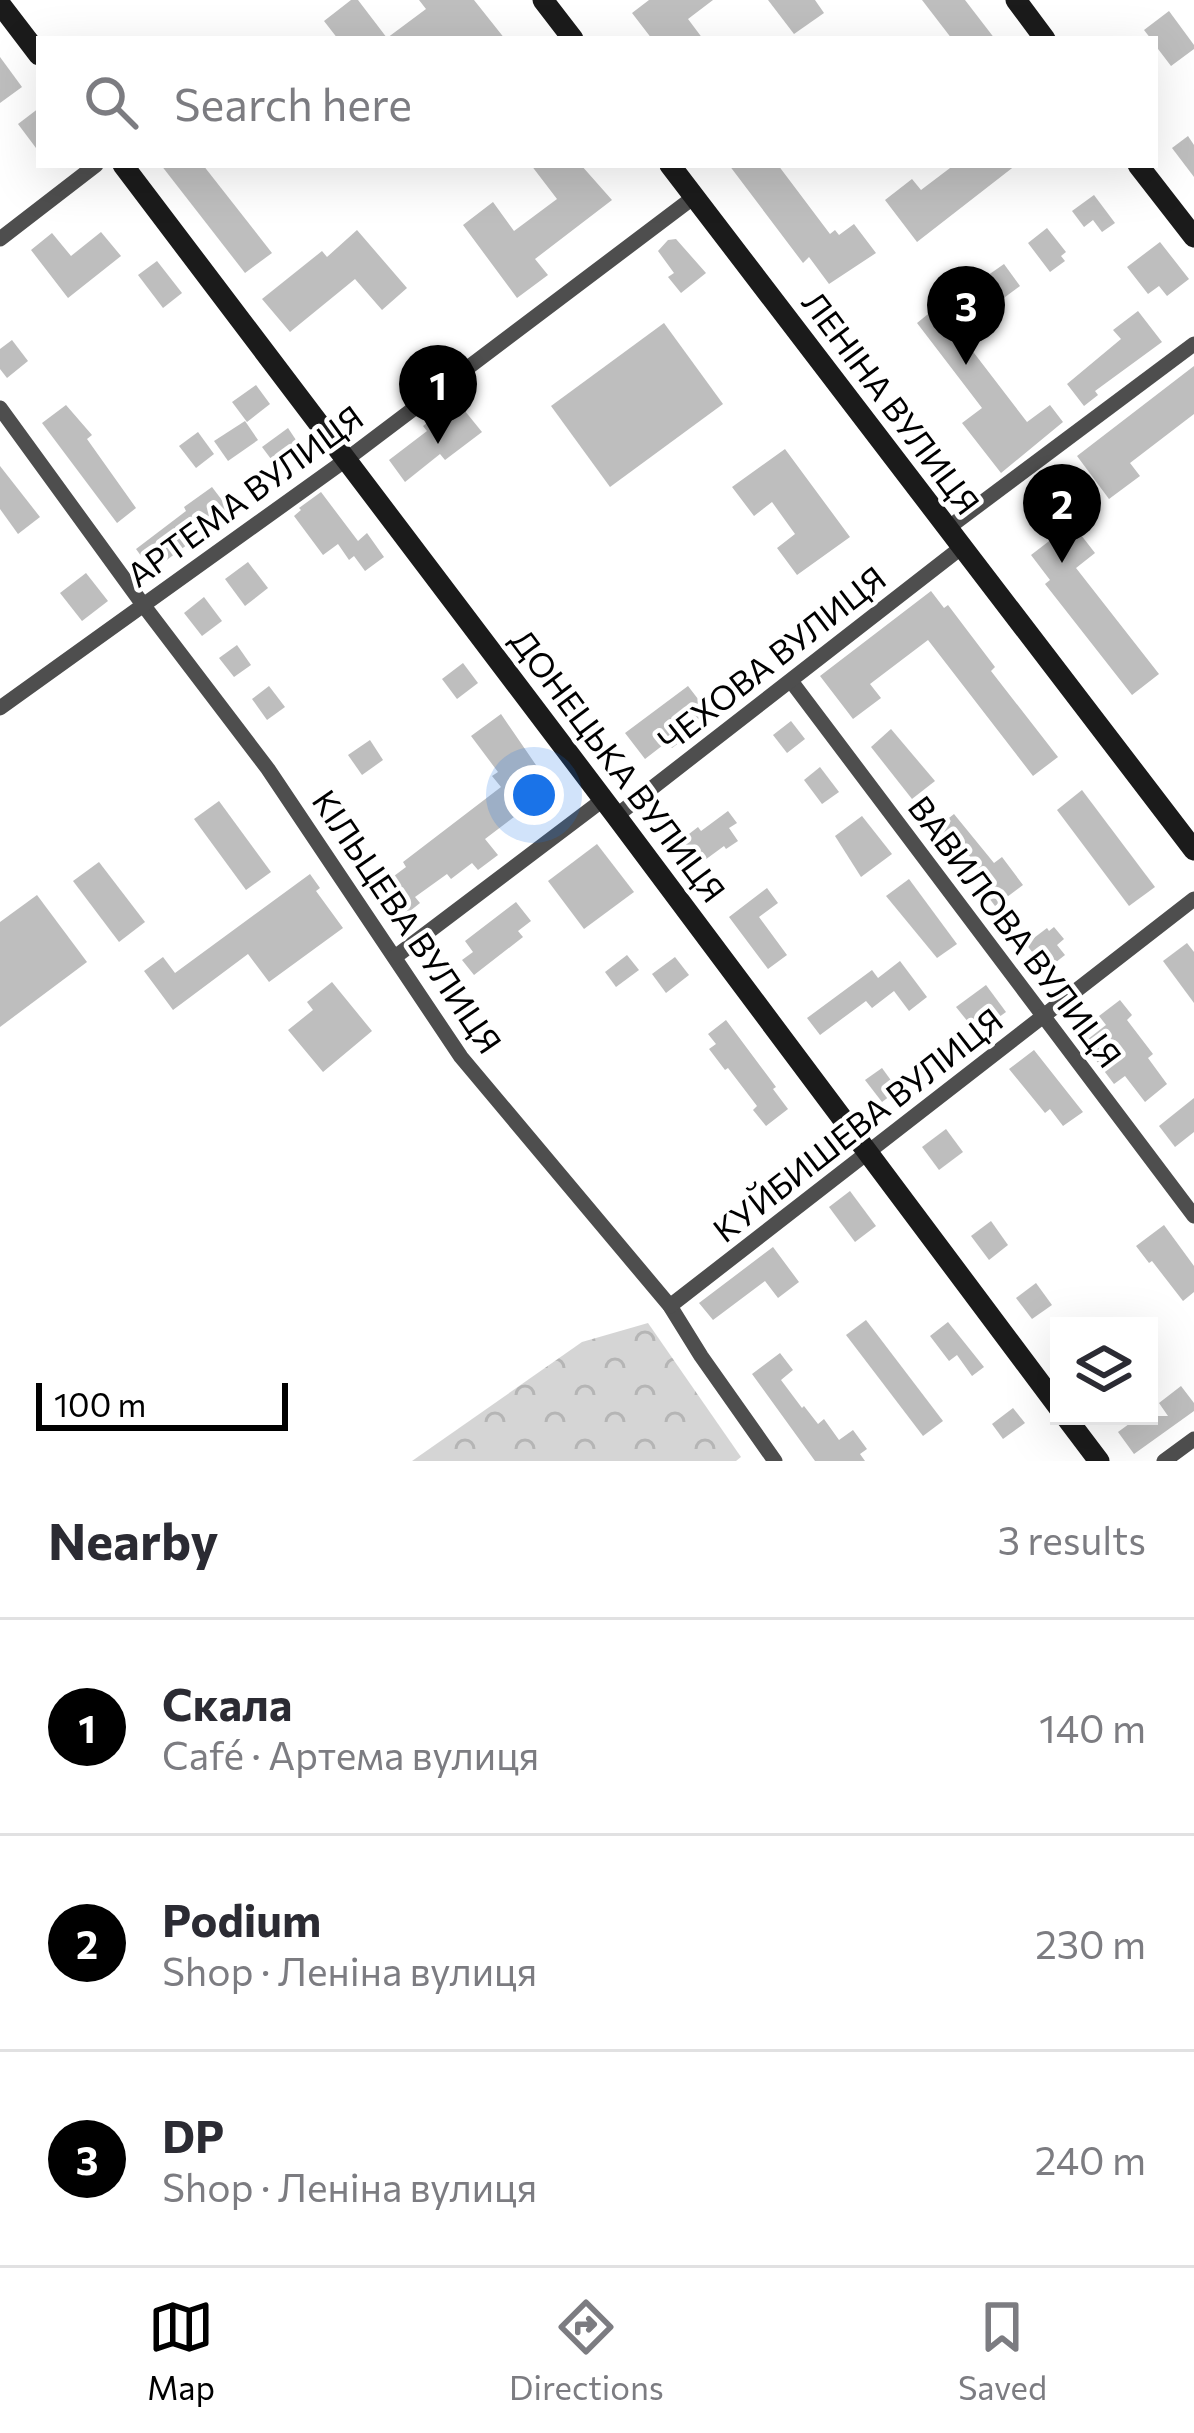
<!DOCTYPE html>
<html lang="en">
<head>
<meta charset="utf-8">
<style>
	body { margin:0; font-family:Commissioner,sans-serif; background:#f7f7f7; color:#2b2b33 }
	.controls { position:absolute; right:36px; bottom:36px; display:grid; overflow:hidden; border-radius:0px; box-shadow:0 12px 48px #0002 }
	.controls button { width:108px; height:108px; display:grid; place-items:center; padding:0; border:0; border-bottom:3px solid #e1e1e2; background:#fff; color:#2b2b33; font:60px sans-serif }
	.scale { position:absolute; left:36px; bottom:30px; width:252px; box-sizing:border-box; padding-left:12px; border:6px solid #000; border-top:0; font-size:33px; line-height:42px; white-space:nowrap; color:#000; -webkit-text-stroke:9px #fff; paint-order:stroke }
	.you { position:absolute; left:534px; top:795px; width:42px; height:42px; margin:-30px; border:9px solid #fff; border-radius:50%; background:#1a73e8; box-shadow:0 0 0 18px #1a73e833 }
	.badge { display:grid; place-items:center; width:78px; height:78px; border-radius:50%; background:#000; color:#fff; font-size:39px; font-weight:700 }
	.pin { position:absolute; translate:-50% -99px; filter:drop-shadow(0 3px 6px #0008) }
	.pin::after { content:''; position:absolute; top:63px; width:42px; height:36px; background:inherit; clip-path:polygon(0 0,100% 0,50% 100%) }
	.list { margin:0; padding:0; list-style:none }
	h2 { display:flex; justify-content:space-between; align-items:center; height:156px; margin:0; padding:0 48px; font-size:51px }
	h2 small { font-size:39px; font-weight:400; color:#7c7c81 }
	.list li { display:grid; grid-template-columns:78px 1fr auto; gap:36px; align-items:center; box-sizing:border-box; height:216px; padding:0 48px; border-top:3px solid #e1e1e2 }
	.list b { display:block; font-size:45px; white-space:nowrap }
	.list p { margin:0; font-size:39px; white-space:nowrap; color:#7c7c81 }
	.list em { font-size:39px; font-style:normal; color:#7c7c81 }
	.icon { flex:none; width:66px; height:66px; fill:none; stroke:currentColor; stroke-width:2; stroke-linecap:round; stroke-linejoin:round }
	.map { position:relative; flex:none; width:1194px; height:1461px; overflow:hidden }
	.search { position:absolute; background:#fff; box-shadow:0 12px 48px #0002; left:36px; right:36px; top:36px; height:132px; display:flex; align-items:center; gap:30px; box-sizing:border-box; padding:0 42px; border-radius:0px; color:#7c7c81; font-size:45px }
	.sheet { height:804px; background:#fff }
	nav { display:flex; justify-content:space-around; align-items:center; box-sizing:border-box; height:168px; border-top:3px solid #e1e1e2; background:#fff; font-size:33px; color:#7c7c81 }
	nav a { display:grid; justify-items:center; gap:6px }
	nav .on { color:#000 }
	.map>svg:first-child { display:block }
	.forest { fill:url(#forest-crowns) }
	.building { fill:#bebebe }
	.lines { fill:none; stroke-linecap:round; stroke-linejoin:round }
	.street { stroke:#4e4e4e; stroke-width:15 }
	.secondary { stroke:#1b1b1b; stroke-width:21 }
	.labels { text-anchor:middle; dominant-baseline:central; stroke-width:9; stroke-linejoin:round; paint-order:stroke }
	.street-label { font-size:33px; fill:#000; stroke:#fff }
</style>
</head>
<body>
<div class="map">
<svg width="1194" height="1461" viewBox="0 0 1194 1461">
	<defs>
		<pattern id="forest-crowns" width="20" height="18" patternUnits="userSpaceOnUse" patternTransform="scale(3)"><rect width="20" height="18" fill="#d5d5d5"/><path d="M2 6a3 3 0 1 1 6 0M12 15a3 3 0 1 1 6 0" fill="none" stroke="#b5b5b5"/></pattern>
	</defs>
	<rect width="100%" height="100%" fill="#fff"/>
	<polygon class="forest" points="648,1323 741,1457 736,1461 412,1461 582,1342"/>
	<g class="building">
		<polygon points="351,0 358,0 387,38 426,9 419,0 474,0 505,39 338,39 324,21"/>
		<polygon points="649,0 713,0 688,19 703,39 652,39 632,13"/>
		<polygon points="768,0 815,0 824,13 794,34"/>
		<polygon points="922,0 965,0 995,39 952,39"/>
		<polygon points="1169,11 1194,45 1194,49 1171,66 1155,45 1155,39 1151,39 1144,30"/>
		<polygon points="0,57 22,87 0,103"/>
		<polygon points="39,108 39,152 18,124"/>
		<polygon points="1188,136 1194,145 1194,177 1172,148"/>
		<polygon points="161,165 203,165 272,253 245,273"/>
		<polygon points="531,165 581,165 612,200 535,259 548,275 517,298 463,225 493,202 514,231 557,199"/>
		<polygon points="729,165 778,165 830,234 835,230 839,235 854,224 876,253 829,284 809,257 803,263"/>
		<polygon points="954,165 1016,165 917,242 885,200 912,179 921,190"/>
		<polygon points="1094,195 1115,223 1102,232 1093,220 1084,227 1072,211"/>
		<polygon points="1047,228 1066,252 1061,256 1065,261 1050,272 1028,243"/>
		<polygon points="357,230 407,288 382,310 355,279 290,332 262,299 322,251 327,257"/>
		<polygon points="101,232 121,256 68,298 31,250 52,233 71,256"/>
		<polygon points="676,239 706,273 681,293 668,277 674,273 658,251 668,240"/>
		<polygon points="1160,242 1189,279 1167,296 1159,286 1148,294 1127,267"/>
		<polygon points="157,261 182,293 163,308 138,275"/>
		<polygon points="1004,264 1020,286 1001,300 984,278"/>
		<polygon points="938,306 1027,422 1050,405 1063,422 1001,473 962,423 982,408 917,323"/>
		<polygon points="1138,311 1162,342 1095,391 1098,395 1084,406 1067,384 1121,339 1113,330"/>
		<polygon points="664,323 723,404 610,487 551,406"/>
		<polygon points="12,340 28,361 7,378 0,369 0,349"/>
		<polygon points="1194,366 1194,414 1130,463 1140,476 1109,499 1077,456"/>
		<polygon points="256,385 270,404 247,422 232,402"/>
		<polygon points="456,400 482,432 445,460 440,454 405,482 389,460 427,431 423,426"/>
		<polygon points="66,405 92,435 87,439 136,508 117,523 42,423"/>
		<polygon points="245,421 258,440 228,461 214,441"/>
		<polygon points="288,428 302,449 277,467 262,447"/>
		<polygon points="198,432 214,454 196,468 179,446"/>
		<polygon points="785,449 850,537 797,575 777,548 795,534 772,502 754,516 732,487"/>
		<polygon points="0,466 40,517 18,534 0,509"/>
		<polygon points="212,487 231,512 152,571 136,549 186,511 184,507"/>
		<polygon points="321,492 358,541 367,533 384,557 365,571 354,556 349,560 338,544 323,555 294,516 301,510 299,508"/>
		<polygon points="1074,526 1095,553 1076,568 1159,674 1132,695 1045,584 1050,580 1031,555 1057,535 1059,538"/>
		<polygon points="248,562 268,588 245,606 225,579"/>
		<polygon points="86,573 108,601 82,621 60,593"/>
		<polygon points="931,591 944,608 948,605 995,667 991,671 1058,757 1033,776 928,640 870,684 881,698 853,719 820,676"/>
		<polygon points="204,597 222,621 202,636 184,613"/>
		<polygon points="237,645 251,665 234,677 219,658"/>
		<polygon points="463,663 478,683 457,699 442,679"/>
		<polygon points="269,686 285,707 267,720 252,699"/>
		<polygon points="688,686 708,712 688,727 692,733 672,748 667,742 645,759 625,733"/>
		<polygon points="501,714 562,803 533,825 522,811 485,839 498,855 478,870 472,863 451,879 447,874 415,897 420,903 405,915 382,885 406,867 403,862 501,787 492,776 498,772 471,736"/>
		<polygon points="791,721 805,739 787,753 773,735"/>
		<polygon points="891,729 935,781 912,799 871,747"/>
		<polygon points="370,740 383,760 362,775 348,755"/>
		<polygon points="820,767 839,792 822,804 804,780"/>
		<polygon points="1082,790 1155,887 1129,906 1057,810"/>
		<polygon points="219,801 271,872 246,890 194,819"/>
		<polygon points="728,811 737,823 729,828 738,841 726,849 724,846 694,868 676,844 698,827 701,831"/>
		<polygon points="954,814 994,863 1002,857 1023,885 995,906 980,886 988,880 968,854 960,860 935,829"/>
		<polygon points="862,816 892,854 861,877 835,836"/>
		<polygon points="597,844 634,892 584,929 548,881"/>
		<polygon points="99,862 145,922 119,942 73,881"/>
		<polygon points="310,874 320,888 316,891 343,928 269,982 248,954 173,1010 144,971 163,957 175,973"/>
		<polygon points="909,879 957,944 937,958 886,896"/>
		<polygon points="767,888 778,903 759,917 787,955 768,969 729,917"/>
		<polygon points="37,895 87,962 0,1027 0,922"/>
		<polygon points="516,902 531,921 518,931 523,937 474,975 462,960 473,952 465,941"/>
		<polygon points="1054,927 1064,939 1057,945 1065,955 1046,970 1026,944 1047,928 1049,931"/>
		<polygon points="1187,943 1194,952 1194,1003 1163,961"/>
		<polygon points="627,955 639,970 616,987 605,972"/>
		<polygon points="675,957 689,975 666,993 652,974"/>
		<polygon points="900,961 927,997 909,1011 894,991 872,1008 866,1001 820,1035 807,1018 872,970 878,978"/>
		<polygon points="332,982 372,1031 323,1072 288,1030 313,1010 307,1002"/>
		<polygon points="986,985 1006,1012 977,1033 956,1007"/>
		<polygon points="1120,1000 1132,1015 1127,1020 1153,1054 1148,1058 1167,1084 1145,1102 1125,1076 1114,1084 1083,1043 1106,1025 1099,1016"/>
		<polygon points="726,1020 776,1087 773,1089 788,1109 766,1126 753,1110 757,1106 728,1068 725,1070 709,1049 716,1044 708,1034"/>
		<polygon points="1034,1050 1083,1112 1063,1126 1050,1109 1045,1113 1009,1069"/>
		<polygon points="882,1068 898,1090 882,1102 865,1080"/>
		<polygon points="1194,1098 1194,1132 1175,1147 1159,1126"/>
		<polygon points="946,1129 963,1152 939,1170 922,1147"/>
		<polygon points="850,1191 876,1226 855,1242 829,1207"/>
		<polygon points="991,1221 1008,1245 989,1260 971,1236"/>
		<polygon points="1164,1225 1194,1266 1194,1292 1183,1301 1152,1261 1149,1263 1136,1246"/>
		<polygon points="773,1247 799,1282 778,1298 765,1281 713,1320 699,1303"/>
		<polygon points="1036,1283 1052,1305 1032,1319 1016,1298"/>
		<polygon points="866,1320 943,1421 923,1436 846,1335"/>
		<polygon points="948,1322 984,1367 972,1376 957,1355 949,1361 930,1336"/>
		<polygon points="780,1353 793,1370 781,1380 802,1408 804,1406 818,1424 824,1419 839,1440 853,1430 867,1449 860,1454 865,1461 815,1461 752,1374"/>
		<polygon points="1181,1386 1194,1403 1194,1411 1134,1454 1118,1432 1140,1416 1168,1416 1159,1403"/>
		<polygon points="1013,1408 1025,1423 1003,1439 992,1424"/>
	</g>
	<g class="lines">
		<g class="street">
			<polyline points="0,239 96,165"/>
			<polyline points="0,408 144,606 268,769 461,1057 670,1306 701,1356 775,1461"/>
			<polyline points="948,528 1194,344"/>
			<polyline points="791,681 1194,1216"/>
			<polyline points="0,708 347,459 694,197"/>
			<polyline points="616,816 962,547"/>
			<polyline points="395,957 604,799"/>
			<polyline points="670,1306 1194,899"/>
			<polyline points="1164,1461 1194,1439"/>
		</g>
		<g class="secondary">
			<polyline points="543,0 573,39"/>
			<polyline points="1016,0 1045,39"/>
			<polyline points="0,4 39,55"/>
			<polyline points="123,165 616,816 1059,1408"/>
			<polyline points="670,165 1194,850"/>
			<polyline points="1138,165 1194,237"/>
			<polyline points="1065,1416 1099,1461"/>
		</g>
	</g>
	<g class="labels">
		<g class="street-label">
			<text transform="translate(892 402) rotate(53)">ЛЕНІНА ВУЛИЦЯ</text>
			<text transform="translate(244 495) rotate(-36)">АРТЕМА ВУЛИЦЯ</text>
			<text transform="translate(771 658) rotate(-38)">ЧЕХОВА ВУЛИЦЯ</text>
			<text transform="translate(619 765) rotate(53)">ДОНЕЦЬКА ВУЛИЦЯ</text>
			<text transform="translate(408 921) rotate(56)">КІЛЬЦЕВА ВУЛИЦЯ</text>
			<text transform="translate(1016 931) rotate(53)">ВАВИЛОВА ВУЛИЦЯ</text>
			<text transform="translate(857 1124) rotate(-38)">КУЙБИШЕВА ВУЛИЦЯ</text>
		</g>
	</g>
</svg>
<div class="controls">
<button><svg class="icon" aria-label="layers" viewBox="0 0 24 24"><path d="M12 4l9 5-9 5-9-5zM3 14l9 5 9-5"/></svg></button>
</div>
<div class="scale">100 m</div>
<div class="you"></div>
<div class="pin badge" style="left:438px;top:444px">1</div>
<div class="pin badge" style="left:1062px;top:563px">2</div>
<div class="pin badge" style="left:966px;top:365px">3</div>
<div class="search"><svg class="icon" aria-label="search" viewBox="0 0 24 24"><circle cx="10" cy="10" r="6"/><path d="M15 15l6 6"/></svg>Search here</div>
</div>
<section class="sheet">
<h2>Nearby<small>3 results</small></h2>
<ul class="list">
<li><span class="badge">1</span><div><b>Скала</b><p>Café · Артема вулиця</p></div><em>140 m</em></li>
<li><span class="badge">2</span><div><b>Podium</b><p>Shop · Леніна вулиця</p></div><em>230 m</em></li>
<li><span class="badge">3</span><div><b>DP</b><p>Shop · Леніна вулиця</p></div><em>240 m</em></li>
</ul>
</section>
<nav>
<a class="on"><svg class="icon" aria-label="map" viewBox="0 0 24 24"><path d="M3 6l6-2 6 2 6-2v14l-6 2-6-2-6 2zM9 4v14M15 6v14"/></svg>Map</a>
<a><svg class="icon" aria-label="directions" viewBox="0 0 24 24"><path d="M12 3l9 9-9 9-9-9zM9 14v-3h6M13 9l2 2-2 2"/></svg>Directions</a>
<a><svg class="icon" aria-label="saved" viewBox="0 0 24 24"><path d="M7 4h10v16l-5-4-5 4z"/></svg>Saved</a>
</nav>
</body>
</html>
